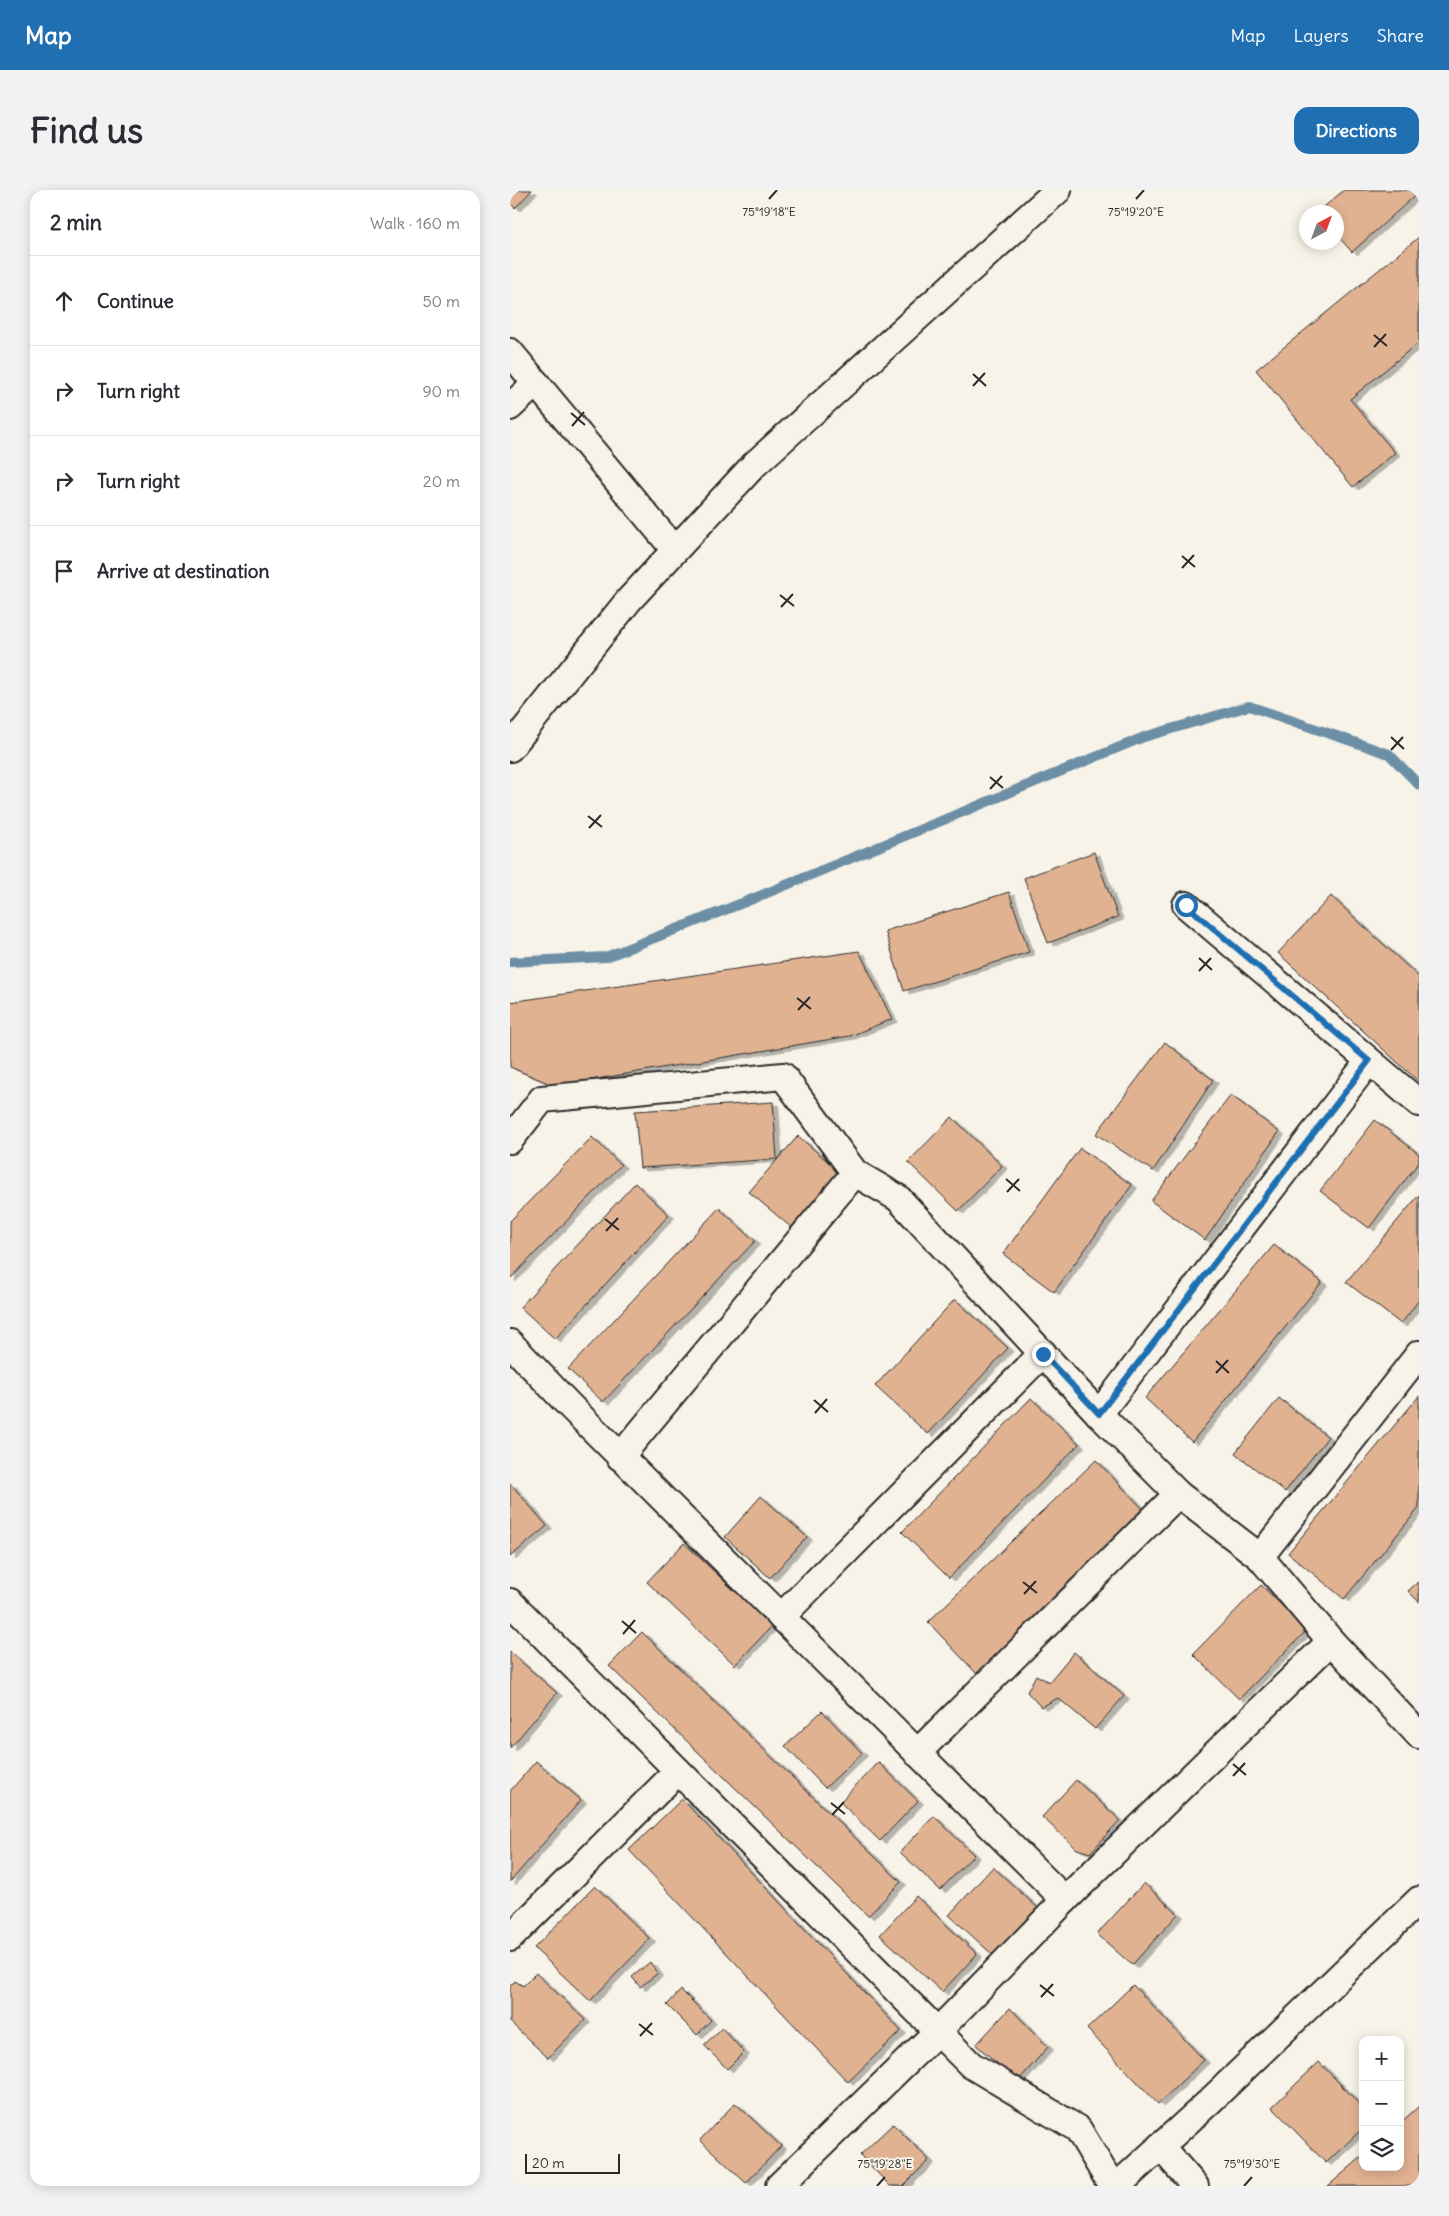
<!DOCTYPE html>
<html lang="en">
<head>
<meta charset="utf-8">
<style>
	body { margin:0; font-family:Delius,sans-serif; background:#f2f2f3; color:#2b2b33 }
	.controls { position:absolute; right:15px; bottom:15px; display:grid; overflow:hidden; border-radius:10px; box-shadow:0 2px 12px #0003 }
	.controls button { width:45px; height:45px; display:grid; place-items:center; padding:0; border:0; border-bottom:1px solid #e1e1e2; background:#fff; color:#2b2b33; font:25px sans-serif }
	.compass { position:absolute; left:789px; top:15px; width:45px; height:45px; border-radius:50%; background:#fff; box-shadow:0 2px 12px #0003; rotate:41deg }
	.scale { position:absolute; left:15px; bottom:12px; width:95px; box-sizing:border-box; padding-left:5px; border:2px solid #2b2b2b; border-top:0; font-size:14px; line-height:18px; white-space:nowrap; color:#2b2b2b; -webkit-text-stroke:4px #f7f3e8; paint-order:stroke }
	.stop { position:absolute; width:15px; height:15px; margin:-11px; border:4px solid #1f6fb2; border-radius:50%; background:#fff }
	.stop.end { background:#1f6fb2; border-color:#fff; box-shadow:0 1px 5px #0008 }
	.list { margin:0; padding:0; list-style:none }
	h2 { display:flex; justify-content:space-between; align-items:center; height:65px; margin:0; padding:0 20px; font-size:21px }
	h2 small { font-size:16px; font-weight:400; color:#7c7c81 }
	.list li { display:grid; grid-template-columns:32px 1fr auto; gap:15px; align-items:center; box-sizing:border-box; height:90px; padding:0 20px; border-top:1px solid #e1e1e2 }
	.list b { display:block; font-size:19px; white-space:nowrap }
	.list em { font-size:16px; font-style:normal; color:#7c7c81 }
	.icon { flex:none; width:28px; height:28px; fill:none; stroke:currentColor; stroke-width:2; stroke-linecap:round; stroke-linejoin:round }
	.map { position:relative; flex:none; width:909px; height:1996px; overflow:hidden; border-radius:15px }
	header { display:flex; align-items:center; gap:30px; box-sizing:border-box; height:70px; padding:0 25px; background:#1f6fb2; color:#fff }
	header strong { font-size:24px }
	nav { display:flex; gap:28px; margin-inline-start:auto; font-size:18px }
	.intro { display:flex; align-items:center; justify-content:space-between; box-sizing:border-box; height:120px; padding:0 30px }
	h1 { margin:0; font-size:35px }
	.button { padding:12px 22px; border-radius:15px; background:#1f6fb2; color:#fff; font-size:18px; font-weight:700 }
	main { display:flex; gap:30px; padding:0 30px }
	aside { flex:1; background:#fff; border-radius:15px; box-shadow:0 2px 12px #0003 }
	.map>svg:first-child { display:block }
	.lines { fill:none; stroke-linecap:round; stroke-linejoin:round }
	.stream { stroke:#6c8fa6; stroke-width:10 }
	.building { fill:#e1b292; stroke:#2b2b2b; filter:url(#shadow) }
	.minor-casing { stroke:#2b2b2b; stroke-width:30 }
	.minor { stroke:#f7f3e8; stroke-width:26 }
	.route { stroke:#1f6fb2; stroke-width:6 }
	.ticks { fill:none; stroke:#2b2b2b; stroke-width:2 }
	.ticks-label { font-size:12px; text-anchor:middle; fill:#2b2b2b; stroke:#f7f3e8; stroke-width:4; stroke-linejoin:round; paint-order:stroke }
</style>
</head>
<body>
<header>
<strong>Map</strong>
<nav><a>Map</a><a>Layers</a><a>Share</a></nav>
</header>
<div class="intro"><h1>Find us</h1><a class="button">Directions</a></div>
<main>
<aside>
<h2>2 min<small>Walk · 160 m</small></h2>
<ul class="list">
<li><svg class="icon" aria-label="ahead" viewBox="0 0 24 24"><path d="M12 20V5M6 11l6-6 6 6"/></svg><div><b>Continue</b></div><em>50 m</em></li>
<li><svg class="icon" aria-label="right" viewBox="0 0 24 24"><path d="M7 20v-9h11M14 6l5 5-5 5"/></svg><div><b>Turn right</b></div><em>90 m</em></li>
<li><svg class="icon" aria-label="right" viewBox="0 0 24 24"><path d="M7 20v-9h11M14 6l5 5-5 5"/></svg><div><b>Turn right</b></div><em>20 m</em></li>
<li><svg class="icon" aria-label="arrive" viewBox="0 0 24 24"><path d="M6 21V4h12l-3 4 3 4H6"/></svg><div><b>Arrive at destination</b></div></li>
</ul>
</aside>
<div class="map">
<svg width="909" height="1996" viewBox="0 0 909 1996">
	<defs>
		<filter id="shadow"><feDropShadow dx="5.5" dy="3" stdDeviation="0" flood-color="#0004"/></filter>
	</defs>
	<rect width="100%" height="100%" fill="#f7f3e8"/>
	<filter id="ink" filterUnits="userSpaceOnUse"><feTurbulence type="fractalNoise" baseFrequency=".02" numOctaves="2"/><feDisplacementMap in="SourceGraphic" scale="10" xChannelSelector="R" yChannelSelector="G"/><feConvolveMatrix kernelMatrix="1 2 1 2 8 2 1 2 1" color-interpolation-filters="sRGB"/></filter>
	<g filter="url(#ink)">
		<g class="lines">
			<polyline class="stream" points="0,772 96,767 240,710 634,547 739,516 879,564 909,595"/>
		</g>
		<g class="building">
			<polygon points="0,0 22,0 5,18 0,13"/>
			<polygon points="834,0 909,0 909,2 842,62 826,44 826,22 808,22"/>
			<polygon points="909,47 909,154 908,153 840,209 885,263 843,297 746,180"/>
			<polygon points="584,662 608,727 538,753 514,688"/>
			<polygon points="499,702 519,762 394,801 375,741"/>
			<polygon points="821,706 909,787 909,892 768,763"/>
			<polygon points="349,761 382,829 340,846 45,896 0,877 0,812"/>
			<polygon points="655,852 703,890 643,981 586,944"/>
			<polygon points="721,905 769,942 695,1050 641,1011"/>
			<polygon points="263,912 267,969 130,978 125,921"/>
			<polygon points="442,927 492,976 448,1021 398,972"/>
			<polygon points="865,930 909,964 909,972 859,1038 810,1001"/>
			<polygon points="288,946 330,982 282,1038 239,1002"/>
			<polygon points="82,947 111,975 0,1089 0,1031"/>
			<polygon points="570,958 622,995 544,1102 493,1064"/>
			<polygon points="125,993 159,1025 45,1149 10,1117"/>
			<polygon points="909,1005 909,1110 891,1134 836,1092"/>
			<polygon points="209,1018 245,1051 93,1212 58,1179"/>
			<polygon points="764,1055 812,1092 682,1252 635,1208"/>
			<polygon points="445,1109 498,1158 418,1244 365,1196"/>
			<polygon points="909,1206 909,1318 834,1409 778,1363"/>
			<polygon points="521,1208 569,1254 439,1388 392,1342"/>
			<polygon points="769,1208 818,1247 775,1302 725,1263"/>
			<polygon points="586,1270 635,1321 467,1484 418,1432"/>
			<polygon points="0,1293 37,1336 0,1367"/>
			<polygon points="251,1306 297,1347 260,1388 215,1347"/>
			<polygon points="174,1353 262,1436 225,1475 137,1392"/>
			<polygon points="909,1391 909,1412 898,1401"/>
			<polygon points="751,1395 797,1440 729,1509 683,1464"/>
			<polygon points="132,1442 391,1692 358,1726 99,1476"/>
			<polygon points="0,1462 47,1503 0,1558"/>
			<polygon points="564,1462 614,1506 585,1539 548,1508 531,1517 517,1502 526,1485 539,1492"/>
			<polygon points="312,1521 352,1563 315,1598 275,1556"/>
			<polygon points="26,1571 71,1610 0,1692 0,1601"/>
			<polygon points="368,1572 408,1611 370,1651 330,1612"/>
			<polygon points="566,1590 610,1630 580,1663 567,1659 532,1627"/>
			<polygon points="172,1609 391,1841 338,1892 119,1660"/>
			<polygon points="424,1626 464,1665 430,1700 390,1662"/>
			<polygon points="483,1677 528,1718 484,1766 439,1725"/>
			<polygon points="634,1693 668,1724 622,1775 587,1744"/>
			<polygon points="85,1696 140,1749 80,1811 24,1758"/>
			<polygon points="406,1706 467,1764 432,1802 370,1745"/>
			<polygon points="140,1772 148,1783 130,1797 122,1787"/>
			<polygon points="26,1783 75,1830 38,1868 0,1832 0,1796 5,1791 13,1796"/>
			<polygon points="623,1795 694,1870 648,1914 577,1839"/>
			<polygon points="171,1800 201,1830 187,1845 157,1815"/>
			<polygon points="500,1818 538,1857 508,1891 466,1855"/>
			<polygon points="212,1838 234,1862 217,1879 194,1855"/>
			<polygon points="809,1872 853,1918 853,1938 816,1973 762,1917"/>
			<polygon points="225,1913 271,1956 236,1993 190,1950"/>
			<polygon points="909,1916 909,1996 818,1996 853,1966 853,1977 890,1977 890,1933"/>
			<polygon points="383,1934 419,1970 393,1996 380,1996 350,1965"/>
		</g>
		<g class="lines">
			<defs>
				<g id="minor">
					<polyline points="0,162 165,360"/>
					<polyline points="0,217 26,193"/>
					<polyline points="0,558 119,410 244,275 548,0"/>
					<polyline points="676,715 909,913"/>
					<polyline points="0,950 32,909 273,886 345,983 388,1008 589,1224 668,1304 750,1367 821,1451 909,1545"/>
					<polyline points="0,1153 58,1214 555,1710 821,1451"/>
					<polyline points="589,1224 859,871"/>
					<polyline points="110,1267 345,983"/>
					<polyline points="750,1367 909,1164"/>
					<polyline points="0,1412 461,1875 568,1939 602,1996"/>
					<polyline points="271,1427 533,1163"/>
					<polyline points="407,1563 668,1304"/>
					<polyline points="0,1748 168,1581"/>
					<polyline points="650,1956 685,1996"/>
					<polyline points="269,1996 428,1841 555,1710"/>
					<polyline points="607,1996 699,1912 909,1710"/>
				</g>
			</defs>
			<use href="#minor" class="minor-casing"/>
			<use href="#minor" class="minor"/>
		</g>
	</g>
	<g class="lines" filter="url(#ink)">
		<polyline class="route" points="533,1164 589,1224 859,871 676,715"/>
	</g>
	<path class="ticks" d="M259 9 267 0M626 9 634 0M864 145 877 156M864 157 876 144M463 184 476 196M463 196 475 183M61 223 75 235M62 236 74 222M672 366 685 377M672 378 684 365M270 405 284 416M271 417 283 404M881 547 894 559M881 560 893 547M480 587 493 598M480 599 492 586M78 626 92 637M79 638 91 625M689 768 702 780M689 781 701 768M287 808 301 819M288 820 300 807M496 989 510 1001M497 1002 509 989M95 1029 109 1040M96 1041 108 1028M706 1171 719 1183M706 1183 718 1170M304 1210 318 1222M305 1223 317 1209M513 1392 527 1403M514 1404 526 1391M112 1431 126 1443M113 1444 125 1430M723 1574 736 1585M723 1586 735 1573M321 1613 335 1624M322 1625 334 1612M530 1795 544 1806M531 1807 543 1794M129 1834 143 1845M130 1846 142 1833M367 1996 375 1987M734 1996 742 1987"/>
	<g class="ticks-label">
		<text x="259" y="26">75°19'18"E</text>
		<text x="626" y="26">75°19'20"E</text>
		<text x="375" y="1978">75°19'28"E</text>
		<text x="742" y="1978">75°19'30"E</text>
	</g>
</svg>
<div class="controls">
<button>+</button>
<button>−</button>
<button><svg class="icon" aria-label="layers" viewBox="0 0 24 24"><path d="M12 4l9 5-9 5-9-5zM3 14l9 5 9-5"/></svg></button>
</div>
<svg class="compass" viewBox="-18 -18 36 36"><path d="M0-13l5 13h-10z" fill="#e53935"/><path d="M0 13l5-13h-10z" fill="#7c7c81"/></svg>
<div class="scale">20 m</div>
<div class="stop" style="left:676px;top:715px"></div>
<div class="stop end" style="left:533px;top:1164px"></div>
</div>
</main>
</body>
</html>
